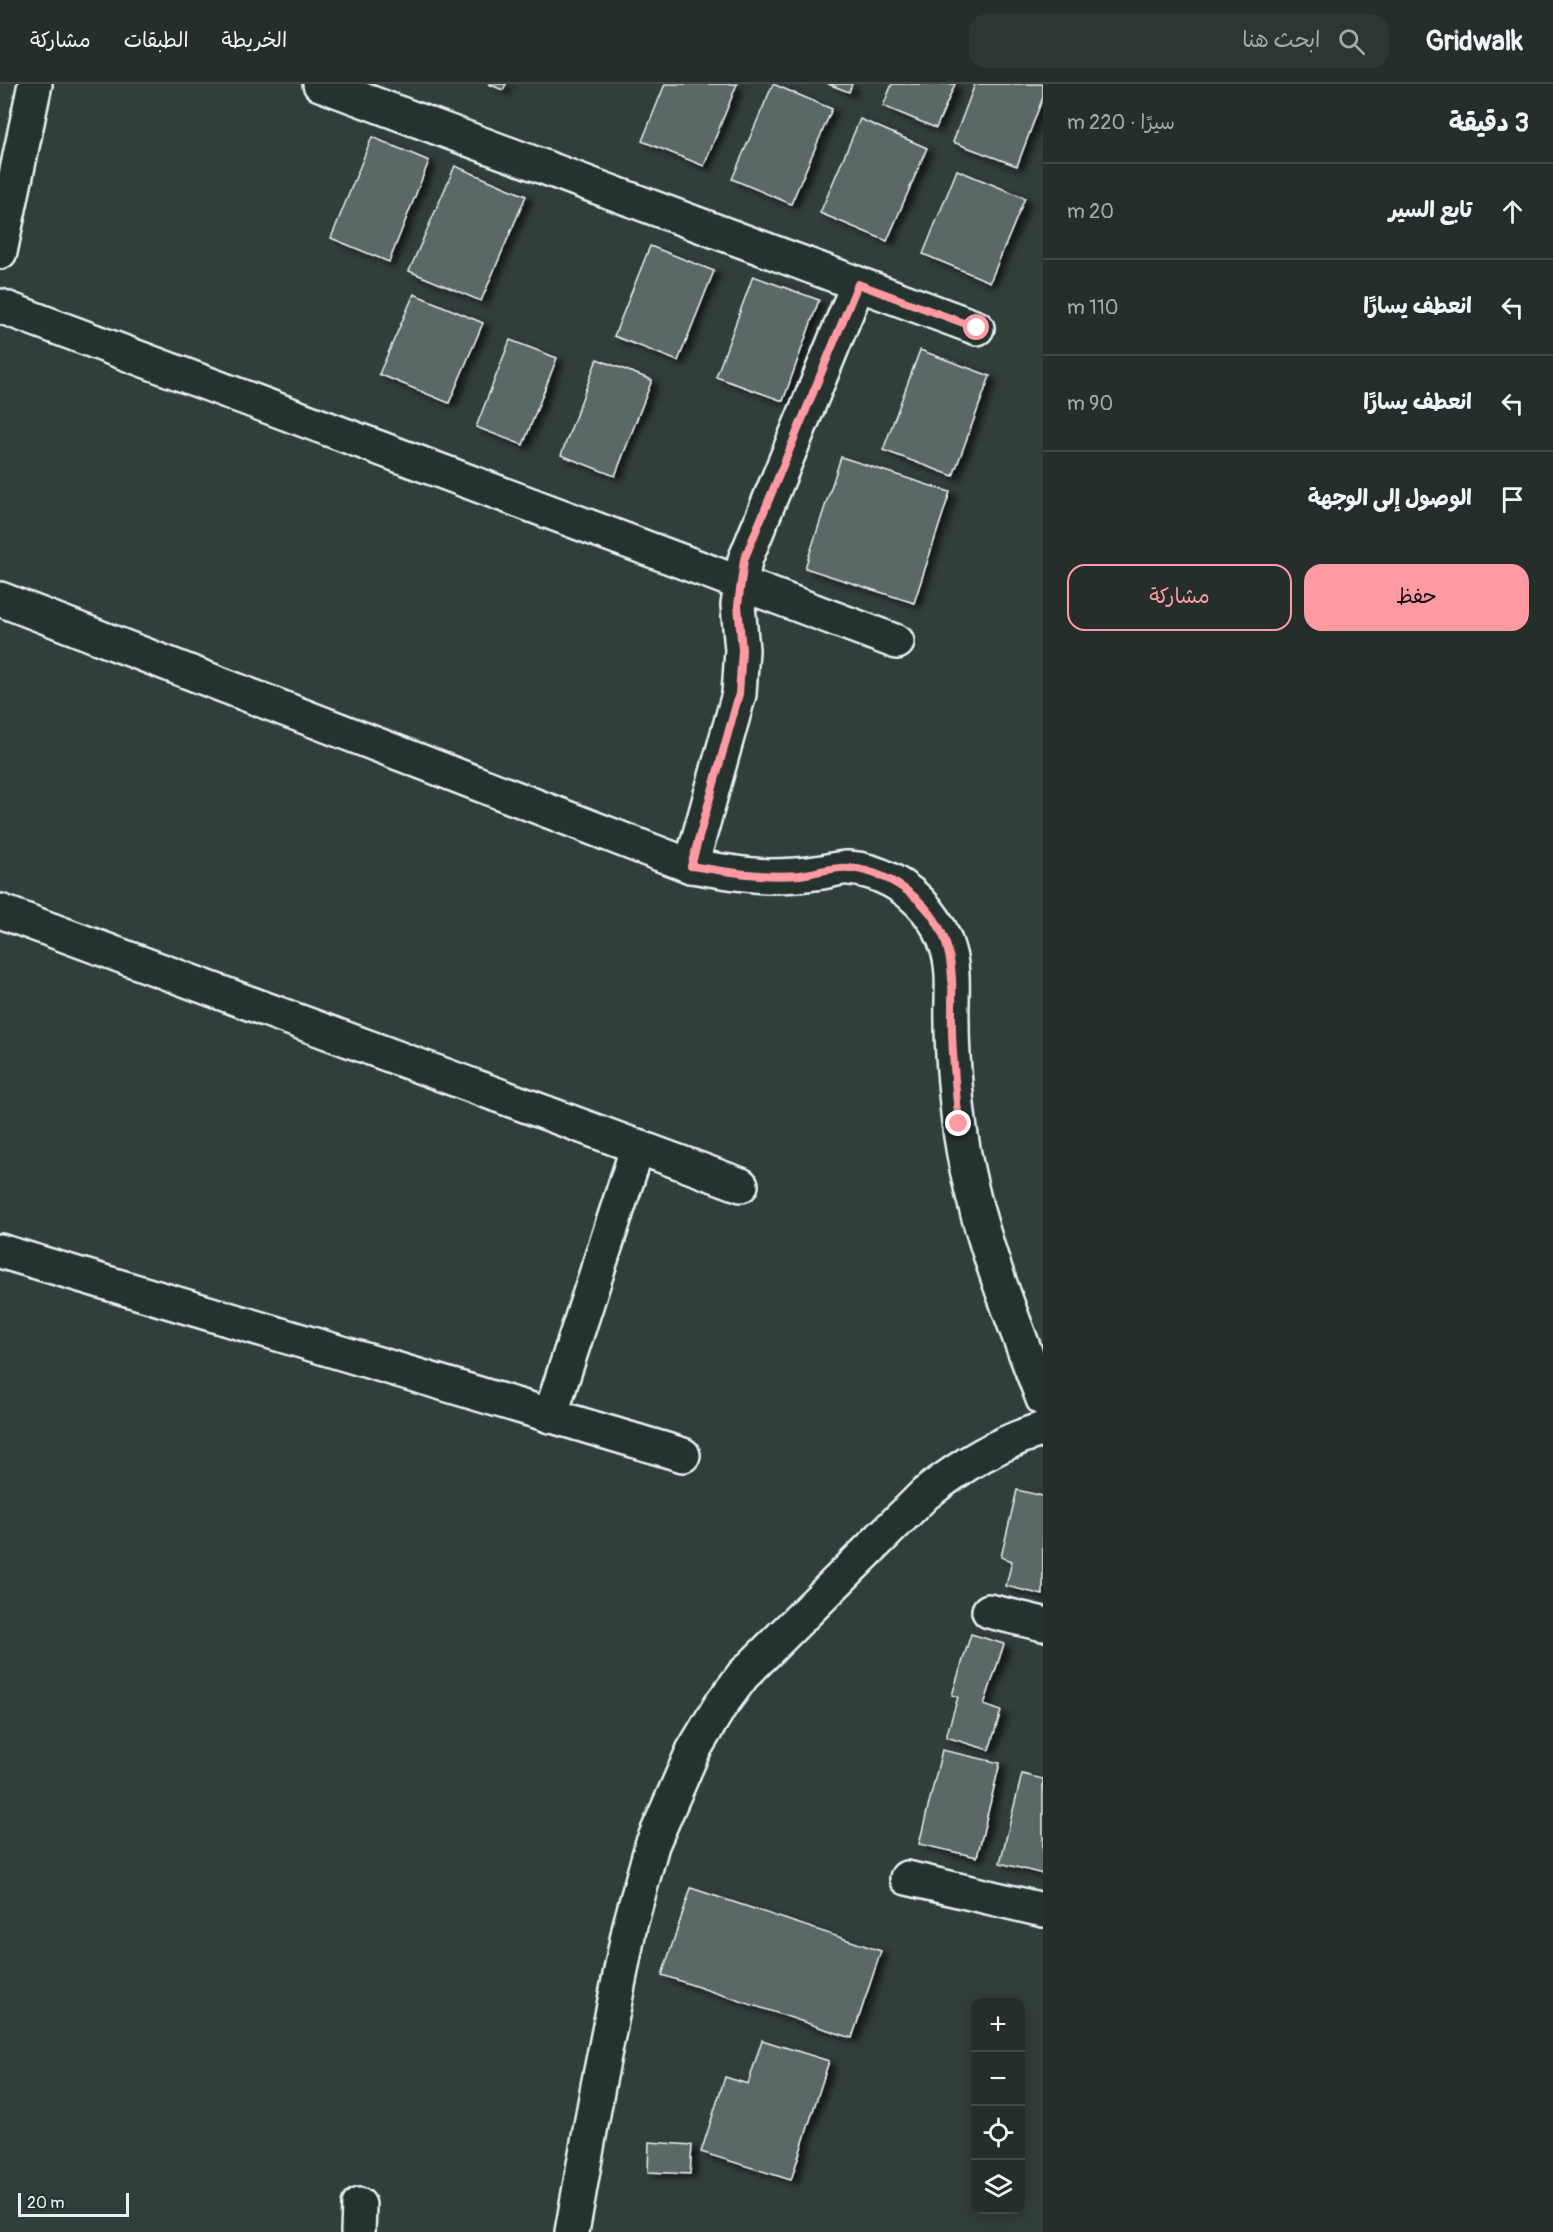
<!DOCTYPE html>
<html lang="ar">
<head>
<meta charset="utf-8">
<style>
	body { margin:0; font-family:Pangolin,"Playpen Sans Arabic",sans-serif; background:#2e3633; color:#f1f3f6; direction:rtl }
	.controls { position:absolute; right:18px; bottom:18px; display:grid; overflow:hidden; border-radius:12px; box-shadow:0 3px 15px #0003 }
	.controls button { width:54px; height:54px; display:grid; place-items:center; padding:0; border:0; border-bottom:2px solid #424a47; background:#262e2b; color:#f1f3f6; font:30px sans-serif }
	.scale { position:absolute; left:18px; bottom:15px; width:111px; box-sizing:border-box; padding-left:6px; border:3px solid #e8f1f8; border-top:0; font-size:16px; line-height:21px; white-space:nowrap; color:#e8f1f8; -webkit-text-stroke:4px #26332d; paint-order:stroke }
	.stop { position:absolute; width:18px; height:18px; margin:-14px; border:4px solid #ff9aa2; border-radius:50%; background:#fff }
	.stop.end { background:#ff9aa2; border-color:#fff; box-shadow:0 2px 6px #0008 }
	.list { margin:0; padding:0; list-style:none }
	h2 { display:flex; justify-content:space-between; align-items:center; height:78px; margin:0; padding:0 24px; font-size:26px }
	h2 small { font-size:20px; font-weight:400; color:#a4a8a9 }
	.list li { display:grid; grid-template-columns:39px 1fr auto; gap:18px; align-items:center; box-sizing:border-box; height:96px; padding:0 24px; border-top:2px solid #424a47 }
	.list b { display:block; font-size:22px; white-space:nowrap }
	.list em { font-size:20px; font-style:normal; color:#a4a8a9 }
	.actions { display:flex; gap:12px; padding:18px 24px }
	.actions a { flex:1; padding:14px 0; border:2px solid #ff9aa2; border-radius:18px; text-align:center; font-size:21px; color:#ff9aa2 }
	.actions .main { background:#ff9aa2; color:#111 }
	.icon { flex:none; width:33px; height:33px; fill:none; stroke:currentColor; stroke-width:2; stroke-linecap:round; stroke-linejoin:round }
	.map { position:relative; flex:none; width:1043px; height:2148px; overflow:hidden; direction:ltr }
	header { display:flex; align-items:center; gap:36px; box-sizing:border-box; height:84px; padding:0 30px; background:#262e2b; border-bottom:2px solid #424a47 }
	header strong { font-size:28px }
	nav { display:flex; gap:33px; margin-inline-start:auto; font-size:21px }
	.search { width:420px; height:54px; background:#2e3633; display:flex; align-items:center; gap:15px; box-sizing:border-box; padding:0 21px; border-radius:18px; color:#a4a8a9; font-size:22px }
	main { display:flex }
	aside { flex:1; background:#262e2b }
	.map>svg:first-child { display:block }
	.building { fill:#5c6865; stroke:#e8f1f8; stroke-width:1.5; filter:url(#shadow) }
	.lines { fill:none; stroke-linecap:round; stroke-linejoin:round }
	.minor-casing { stroke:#e8f1f8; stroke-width:38 }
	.minor { stroke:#26332d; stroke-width:33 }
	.route { stroke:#ff9aa2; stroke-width:8 }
</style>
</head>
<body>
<header>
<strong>Gridwalk</strong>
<div class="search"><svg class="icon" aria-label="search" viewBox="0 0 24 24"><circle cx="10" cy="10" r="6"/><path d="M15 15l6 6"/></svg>ابحث هنا</div>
<nav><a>الخريطة</a><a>الطبقات</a><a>مشاركة</a></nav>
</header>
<main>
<aside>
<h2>3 دقيقة<small>سيرًا · 220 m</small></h2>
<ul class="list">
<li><svg class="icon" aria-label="ahead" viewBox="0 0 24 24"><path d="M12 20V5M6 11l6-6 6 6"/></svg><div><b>تابع السير</b></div><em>20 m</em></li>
<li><svg class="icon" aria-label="left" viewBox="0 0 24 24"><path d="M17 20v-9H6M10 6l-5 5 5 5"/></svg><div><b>انعطف يسارًا</b></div><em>110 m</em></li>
<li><svg class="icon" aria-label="left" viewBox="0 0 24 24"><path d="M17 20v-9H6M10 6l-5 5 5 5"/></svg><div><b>انعطف يسارًا</b></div><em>90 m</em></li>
<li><svg class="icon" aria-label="arrive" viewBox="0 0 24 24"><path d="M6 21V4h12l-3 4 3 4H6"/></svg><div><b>الوصول إلى الوجهة</b></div></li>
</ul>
<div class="actions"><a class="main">حفظ</a><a>مشاركة</a></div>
</aside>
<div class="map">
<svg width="1043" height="2148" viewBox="0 0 1043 2148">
	<defs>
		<filter id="shadow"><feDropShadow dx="6" dy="4" stdDeviation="3" flood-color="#0009"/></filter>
	</defs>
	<rect width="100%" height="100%" fill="#323e39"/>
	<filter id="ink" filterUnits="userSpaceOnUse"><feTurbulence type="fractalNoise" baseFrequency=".0167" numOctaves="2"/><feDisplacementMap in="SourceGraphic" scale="12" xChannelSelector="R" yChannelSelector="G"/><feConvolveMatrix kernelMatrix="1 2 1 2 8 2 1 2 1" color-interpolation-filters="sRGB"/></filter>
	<g filter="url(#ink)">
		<g class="building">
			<polygon points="488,0 506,0 503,6"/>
			<polygon points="665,0 737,0 704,82 642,57"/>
			<polygon points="773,0 832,25 791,120 732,95"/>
			<polygon points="828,0 852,0 849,8"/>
			<polygon points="892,0 955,0 936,44 883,22"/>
			<polygon points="975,0 1043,0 1043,13 1017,82 953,58"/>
			<polygon points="860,35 927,64 887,157 820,129"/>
			<polygon points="372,53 429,77 389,178 331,154"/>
			<polygon points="455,82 526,112 481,217 409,187"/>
			<polygon points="957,86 1025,114 990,198 923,170"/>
			<polygon points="650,162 714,187 678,277 614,252"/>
			<polygon points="753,192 819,216 783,317 716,293"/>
			<polygon points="414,210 483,239 449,319 379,290"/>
			<polygon points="510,256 557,274 523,361 476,343"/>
			<polygon points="920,266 990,292 953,392 883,366"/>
			<polygon points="597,275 652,296 615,392 561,371"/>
			<polygon points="841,373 950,408 914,519 805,484"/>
			<polygon points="1017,1406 1043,1412 1043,1511 1006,1502 1012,1477 1001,1473"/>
			<polygon points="971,1550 1004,1560 984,1621 1001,1627 989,1666 946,1653 958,1613 952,1611"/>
			<polygon points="942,1666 1000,1679 977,1773 919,1760"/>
			<polygon points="1022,1690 1043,1695 1043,1790 1000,1779"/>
			<polygon points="691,1804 881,1867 852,1954 662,1891"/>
			<polygon points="762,1956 829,1977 791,2096 701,2068 725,1993 748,2000"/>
			<polygon points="649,2058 692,2061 690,2090 648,2088"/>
		</g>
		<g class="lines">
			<defs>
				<g id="minor">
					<polyline points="320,0 977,244"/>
					<polyline points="0,168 35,0"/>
					<polyline points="0,222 897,558"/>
					<path d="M0 515 691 782C717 786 742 791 768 792 786 792 804 791 822 788 831 787 840 783 849 784 864 785 879 790 892 797 918 811 940 837 948 866 955 889 951 914 952 938 952 971 955 1004 959 1038 971 1134 1009 1225 1043 1315"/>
					<polyline points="691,782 739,610 742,566 738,521 745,476 858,200"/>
					<polyline points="0,827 741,1101"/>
					<polyline points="0,1167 683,1371"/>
					<polyline points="550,1332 638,1062"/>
					<polyline points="989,1527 1043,1540"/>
					<polyline points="907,1794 1043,1826"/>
					<polyline points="358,2148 359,2121"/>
					<path d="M572 2148 598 2002 630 1841 652 1761 693 1667 720 1622 743 1591 925 1410C962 1381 998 1359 1043 1345"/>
				</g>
			</defs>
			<use href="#minor" class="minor-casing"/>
			<use href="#minor" class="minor"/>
		</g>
	</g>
	<g class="lines" filter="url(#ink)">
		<path class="route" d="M959 1040C956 1009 953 979 952 949 951 922 955 893 948 867 938 822 894 789 850 784 835 782 816 789 800 791 763 794 728 788 691 782L739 610 742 566 738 521 744 476 858 200 977 244"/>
	</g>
</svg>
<div class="controls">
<button>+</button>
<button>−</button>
<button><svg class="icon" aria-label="locate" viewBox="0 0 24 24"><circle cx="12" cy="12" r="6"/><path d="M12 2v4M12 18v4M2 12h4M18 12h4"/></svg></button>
<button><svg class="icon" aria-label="layers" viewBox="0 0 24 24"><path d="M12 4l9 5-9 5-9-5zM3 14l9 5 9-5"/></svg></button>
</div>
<div class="scale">20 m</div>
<div class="stop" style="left:977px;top:244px"></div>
<div class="stop end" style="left:959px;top:1040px"></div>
</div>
</main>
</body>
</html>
